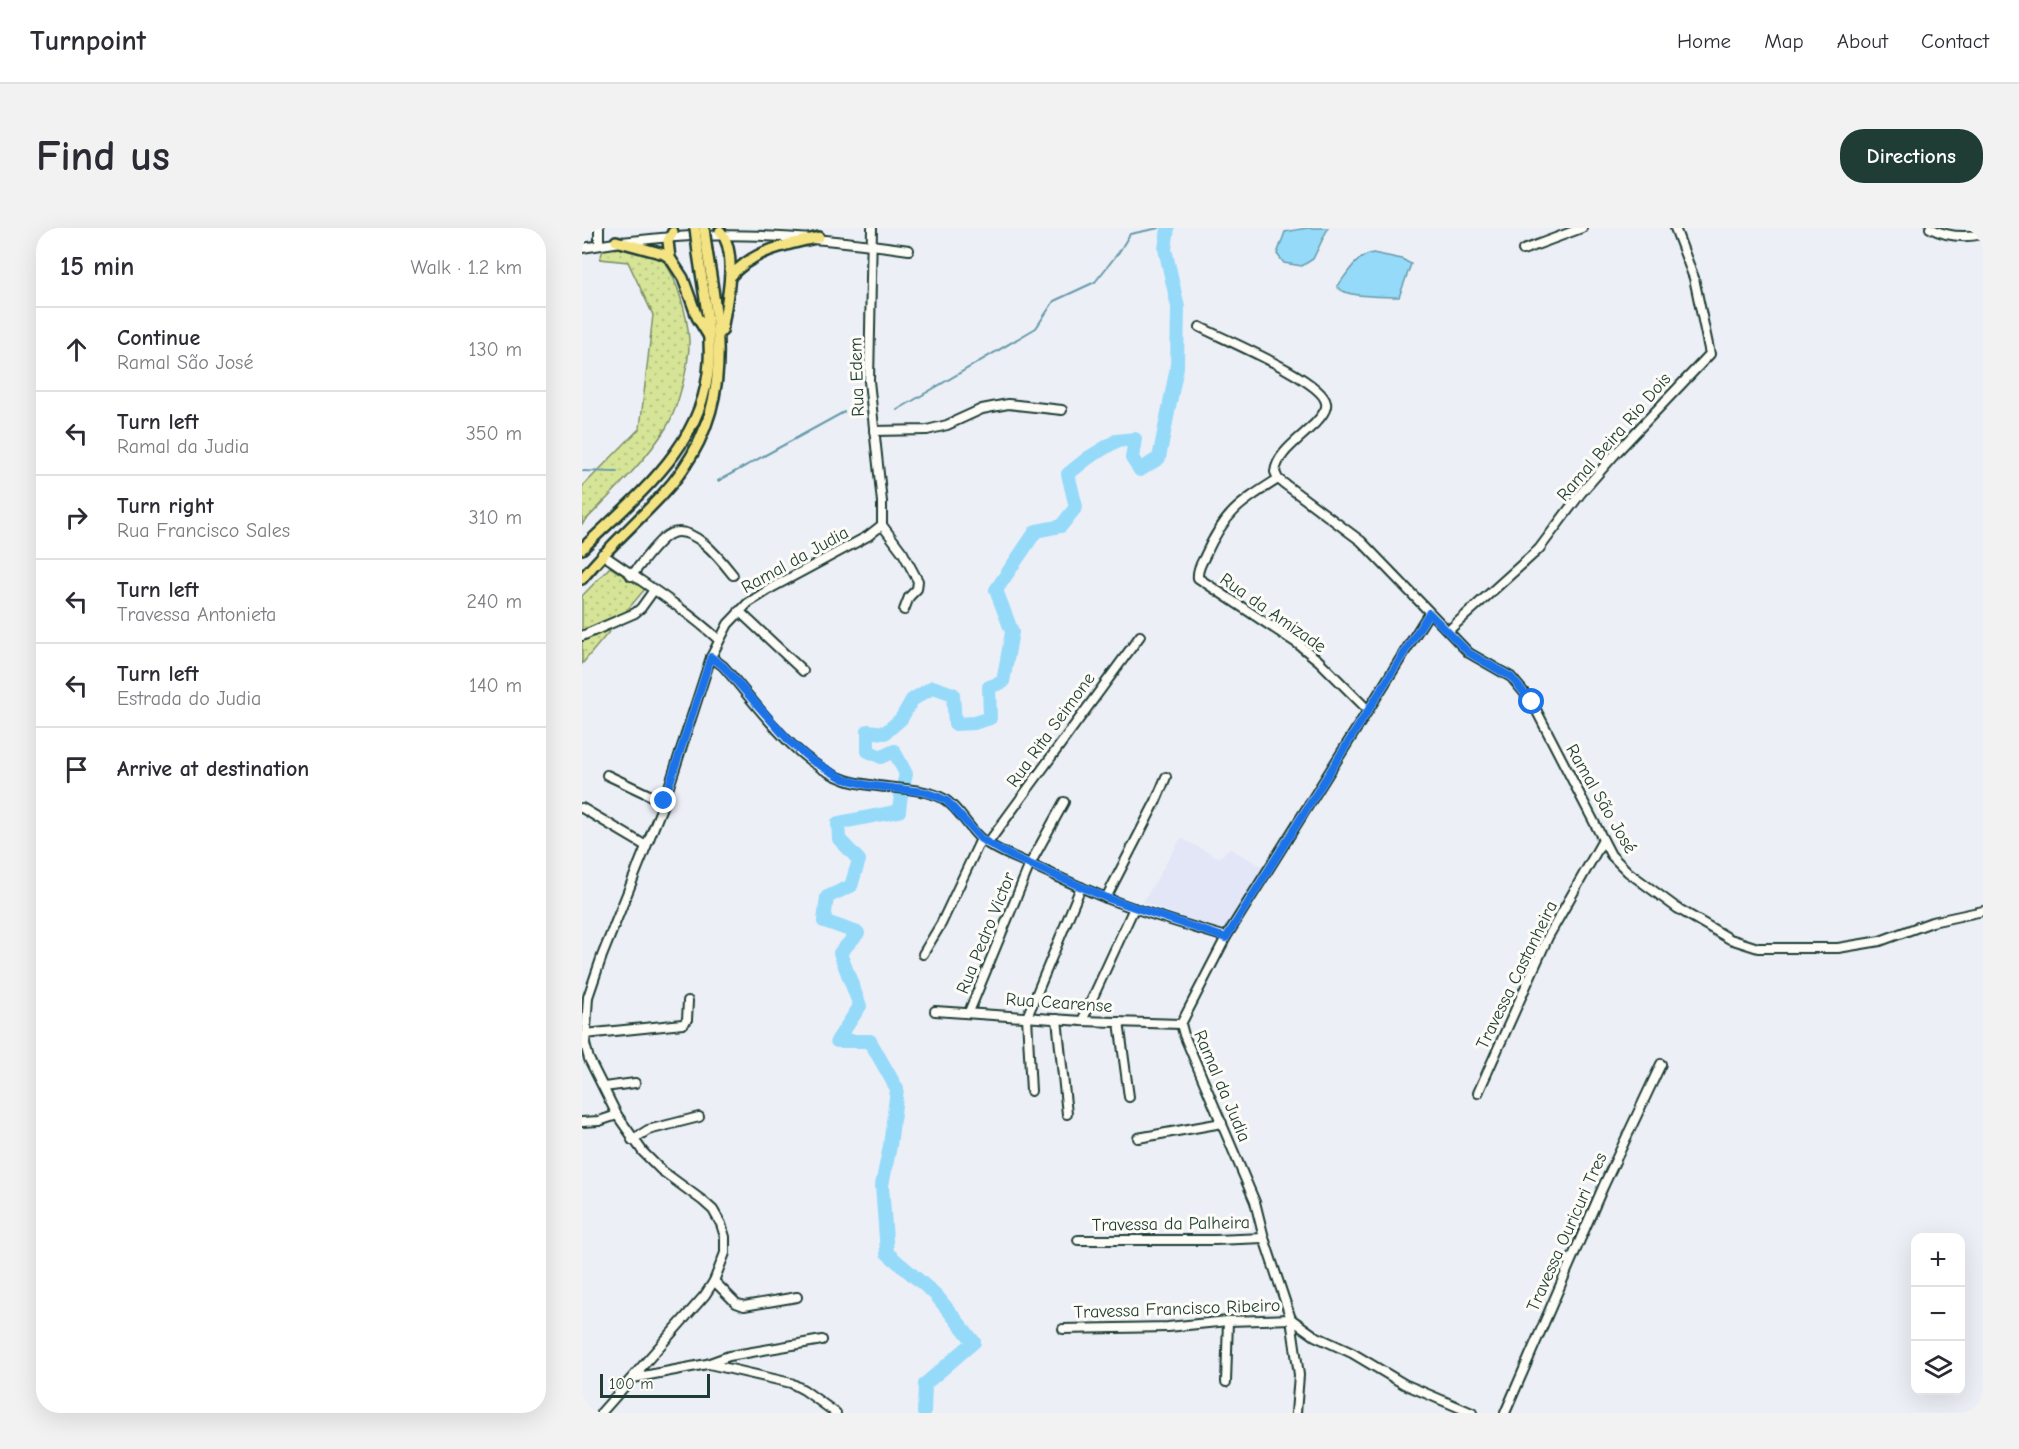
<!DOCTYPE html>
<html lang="en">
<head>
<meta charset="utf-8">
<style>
	body { margin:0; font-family:"Comic Neue",sans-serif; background:#f2f2f3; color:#2b2b33 }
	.controls { position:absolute; right:18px; bottom:18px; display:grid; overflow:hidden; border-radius:12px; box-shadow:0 6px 24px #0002 }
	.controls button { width:54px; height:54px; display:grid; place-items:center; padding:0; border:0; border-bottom:2px solid #e1e1e2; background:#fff; color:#2b2b33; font:30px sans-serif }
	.scale { position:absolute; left:18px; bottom:15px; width:110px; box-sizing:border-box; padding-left:6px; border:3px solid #1f3d34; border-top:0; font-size:16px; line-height:21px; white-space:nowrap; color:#1f3d34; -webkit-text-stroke:4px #fdfcf7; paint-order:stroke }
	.stop { position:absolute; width:18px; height:18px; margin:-14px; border:4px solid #1a73e8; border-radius:50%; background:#fff }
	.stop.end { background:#1a73e8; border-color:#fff; box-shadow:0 2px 6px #0008 }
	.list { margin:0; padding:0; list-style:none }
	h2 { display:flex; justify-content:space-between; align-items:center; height:78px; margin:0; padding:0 24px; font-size:26px }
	h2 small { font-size:20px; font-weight:400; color:#7c7c81 }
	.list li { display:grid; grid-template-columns:39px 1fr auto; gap:18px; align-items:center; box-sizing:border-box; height:84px; padding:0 24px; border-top:2px solid #e1e1e2 }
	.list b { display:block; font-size:22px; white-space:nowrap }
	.list p { margin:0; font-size:20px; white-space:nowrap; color:#7c7c81 }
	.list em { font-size:20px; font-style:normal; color:#7c7c81 }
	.icon { flex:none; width:33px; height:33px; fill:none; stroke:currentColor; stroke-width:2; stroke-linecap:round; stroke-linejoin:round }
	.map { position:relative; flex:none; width:1401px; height:1185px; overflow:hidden; border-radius:24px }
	header { display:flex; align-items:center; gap:36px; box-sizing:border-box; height:84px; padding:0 30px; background:#fff; border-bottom:2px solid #e1e1e2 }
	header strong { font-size:28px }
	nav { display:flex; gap:33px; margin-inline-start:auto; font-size:21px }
	.intro { display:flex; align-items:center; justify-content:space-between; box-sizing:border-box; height:144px; padding:0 36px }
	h1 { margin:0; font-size:42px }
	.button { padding:15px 27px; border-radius:24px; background:#1f3d34; color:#fff; font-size:21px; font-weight:700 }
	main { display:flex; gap:36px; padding:0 36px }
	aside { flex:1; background:#fff; border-radius:24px; box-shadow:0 6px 24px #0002 }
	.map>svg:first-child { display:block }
	.built { fill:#e2e6f7 }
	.park { fill:url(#park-dots); stroke:#7a9066; stroke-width:1.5 }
	.water { fill:#96daf9; stroke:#669baa; stroke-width:1.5 }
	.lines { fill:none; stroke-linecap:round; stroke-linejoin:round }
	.stream { stroke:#669baa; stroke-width:2 }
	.river { stroke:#96daf9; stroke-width:14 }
	.minor-casing { stroke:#1f3d34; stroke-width:12 }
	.major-casing { stroke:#1f3d34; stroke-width:14 }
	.minor { stroke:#fdfcf7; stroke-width:8 }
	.major { stroke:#f4e382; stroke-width:9 }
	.major-bridge-casing { stroke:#1f3d34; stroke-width:14; stroke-linecap:butt }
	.major-bridge { stroke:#f4e382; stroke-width:9 }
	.route { stroke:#1a73e8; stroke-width:8 }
	.labels { text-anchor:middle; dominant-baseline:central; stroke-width:6; stroke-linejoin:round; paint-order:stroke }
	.street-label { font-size:18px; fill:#1f3d34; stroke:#fdfcf7 }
</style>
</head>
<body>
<header>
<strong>Turnpoint</strong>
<nav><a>Home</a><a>Map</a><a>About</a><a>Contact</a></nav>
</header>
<div class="intro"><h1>Find us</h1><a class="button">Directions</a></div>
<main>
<aside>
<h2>15 min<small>Walk · 1.2 km</small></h2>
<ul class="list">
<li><svg class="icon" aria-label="ahead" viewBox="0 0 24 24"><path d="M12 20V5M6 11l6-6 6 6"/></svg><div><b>Continue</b><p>Ramal São José</p></div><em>130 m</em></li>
<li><svg class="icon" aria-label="left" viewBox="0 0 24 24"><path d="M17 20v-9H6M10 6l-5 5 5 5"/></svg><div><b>Turn left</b><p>Ramal da Judia</p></div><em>350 m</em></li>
<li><svg class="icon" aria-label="right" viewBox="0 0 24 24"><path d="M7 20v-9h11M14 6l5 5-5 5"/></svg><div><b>Turn right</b><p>Rua Francisco Sales</p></div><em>310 m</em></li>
<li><svg class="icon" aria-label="left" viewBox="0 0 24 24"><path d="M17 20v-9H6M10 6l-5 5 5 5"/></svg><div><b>Turn left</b><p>Travessa Antonieta</p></div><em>240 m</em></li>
<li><svg class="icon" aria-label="left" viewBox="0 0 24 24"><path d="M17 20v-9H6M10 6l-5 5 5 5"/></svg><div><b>Turn left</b><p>Estrada do Judia</p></div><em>140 m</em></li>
<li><svg class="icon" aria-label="arrive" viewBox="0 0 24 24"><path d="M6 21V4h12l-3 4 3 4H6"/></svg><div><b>Arrive at destination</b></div></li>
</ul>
</aside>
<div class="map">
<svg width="1401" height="1185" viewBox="0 0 1401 1185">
	<defs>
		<pattern id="park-dots" width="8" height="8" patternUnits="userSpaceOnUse" patternTransform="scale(1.5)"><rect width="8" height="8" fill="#d6e497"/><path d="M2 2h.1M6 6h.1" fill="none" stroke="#b7c483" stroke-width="1.8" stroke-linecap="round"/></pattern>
	</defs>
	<rect width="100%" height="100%" fill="#edeff7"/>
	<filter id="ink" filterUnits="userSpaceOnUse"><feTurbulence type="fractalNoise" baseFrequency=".0167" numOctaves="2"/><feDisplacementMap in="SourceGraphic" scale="12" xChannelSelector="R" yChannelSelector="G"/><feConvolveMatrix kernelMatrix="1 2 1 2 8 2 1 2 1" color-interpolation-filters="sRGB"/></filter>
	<g filter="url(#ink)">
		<polygon class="built" points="599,610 637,630 647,620 681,639 641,705 561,674"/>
		<g class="park">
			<path d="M22 19C36 20 65 20 76 28 94 41 106 91 107 112 108 134 96 181 84 200 63 234 28 267 0 296V259L58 200 71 87 46 34 18 31Z"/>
			<polygon points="28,339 63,361 0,436 0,368"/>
		</g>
		<g class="water">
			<polygon points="725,0 746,0 731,31 720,38 702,35 695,26 703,4"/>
			<path d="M791 25 820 31 829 36 817 69C802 68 764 70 755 59 765 46 774 28 791 25Z"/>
		</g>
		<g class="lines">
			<g class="stream">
				<polyline points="315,182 454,100 472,73 513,54 537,24 548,6 577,0"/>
				<polyline points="0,243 35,244"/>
				<polyline points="136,253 262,184"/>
			</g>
			<polyline class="river" points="342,1185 343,1156 392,1114 354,1067 305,1025 300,957 308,918 315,861 288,813 255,813 278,778 258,725 276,705 242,693 245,669 269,658 277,632 257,611 256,595 317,583 319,566 324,546 312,523 299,529 286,523 286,503 303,505 319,491 330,472 351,459 371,466 373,496 392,495 408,490 407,459 421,454 430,404 414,362 454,303 479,298 494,279 486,246 506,230 534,213 553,211 550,230 558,242 577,230 595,139 596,79 583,21 586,0"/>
			<defs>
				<g id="minor">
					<polyline points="290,0 287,153 300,274 300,297"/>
					<path d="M1348 0C1365 9 1382 10 1401 6"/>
					<polyline points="17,16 17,0"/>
					<path d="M0 20C112 0 216 6 327 22"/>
					<polyline points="941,22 1000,0"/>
					<path d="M618 99C641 111 741 152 744 175 746 183 733 196 727 201 715 213 695 226 693 244L696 251 779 313 887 425 929 449 950 474 1029 627 1046 644 1095 680 1148 711 1176 720H1256L1298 713 1350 694 1401 683"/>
					<polyline points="292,203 345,202 365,197 400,181 426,176 480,182"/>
					<path d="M696 251C657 276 643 284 623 328 619 336 615 342 616 350L716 416 737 433 786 482"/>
					<polyline points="300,297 321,325 336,353 335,361 327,369 322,382"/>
					<path d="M20 326C60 354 101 379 137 412"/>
					<path d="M49 348C59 337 75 312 88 306 111 295 139 332 151 347"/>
					<polyline points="157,383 221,443"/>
					<polyline points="866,403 957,321 999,265 1034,225 1128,126 1112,50 1093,0"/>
					<polyline points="0,408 53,385 59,380 72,362"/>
					<path d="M129 429 141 438C176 477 213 535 264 552 293 562 338 557 362 571 377 580 386 600 399 611 414 623 435 630 452 638 477 649 501 661 527 671 565 686 605 697 644 709"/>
					<polyline points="25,547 82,574"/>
					<polyline points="0,580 64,618"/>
					<polyline points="406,615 558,408"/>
					<polyline points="524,670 574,573 584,549"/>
					<polyline points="341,726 359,696 399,611"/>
					<polyline points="353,783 500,793 599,796"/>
					<polyline points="387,784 448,636 482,574"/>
					<polyline points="475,791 485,886"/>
					<polyline points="500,793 552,680"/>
					<polyline points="537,794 547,869"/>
					<polyline points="3,806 101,796 105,792 106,773"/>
					<polyline points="22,859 53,855"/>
					<polyline points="449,863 445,789 499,659"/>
					<polyline points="896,865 966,709 1021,612"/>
					<polyline points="0,894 17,893 35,887"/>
					<polyline points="556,910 640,895"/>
					<polyline points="50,912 66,902 117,889"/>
					<polyline points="496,1012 633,1012 682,1010"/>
					<polyline points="132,1053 154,1075 162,1078 215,1069"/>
					<polyline points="481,1101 586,1099 646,1093 709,1091 733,1108 770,1125 822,1156 890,1185"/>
					<polyline points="127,1136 209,1155 222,1162 254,1185"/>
					<polyline points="51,1150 125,1136 147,1128 240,1112"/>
					<polyline points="644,1154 646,1093"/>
					<polyline points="19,1185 123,1067 132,1053 143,1025 143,1009 139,996 131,982 121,973 79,942 61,924 35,887 7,831 3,816 6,769 20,728 82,574 129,429 146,396 166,375 191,359 286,308 300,297"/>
					<polyline points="714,1185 717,1147 709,1091 682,1010 673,974 602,807 599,796 644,709 847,385"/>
					<polyline points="923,1185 1021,959 1079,836"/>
				</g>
				<g id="major">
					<path d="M138 3C157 24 144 77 140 103"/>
					<polyline points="91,4 86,13 88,30 101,50 115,89 126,107"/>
					<polyline points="34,13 82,26 88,30"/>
					<path d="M148 49C173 21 202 18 237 9"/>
					<path d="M0 321C54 268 123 217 127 134 129 98 121 60 116 25"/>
					<path d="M0 351C24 321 53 296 79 268 150 193 141 117 125 23"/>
				</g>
			</defs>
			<use href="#minor" class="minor-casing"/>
			<use href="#major" class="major-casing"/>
			<use href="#minor" class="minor"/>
			<use href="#major" class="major"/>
			<defs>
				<g id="major-bridge">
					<polyline points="113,0 116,25"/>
					<polyline points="122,0 125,23"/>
				</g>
			</defs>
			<use href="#major-bridge" class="major-bridge-casing"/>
			<use href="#major-bridge" class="major-bridge"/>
		</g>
	</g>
	<g class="lines" filter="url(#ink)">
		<polyline class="route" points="82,573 129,429 141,438 208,514 229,532 262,551 285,557 342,564 357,569 365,573 399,611 429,628 525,670 644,710 847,385 887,425 929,449 950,474"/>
	</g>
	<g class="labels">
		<g class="street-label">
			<text transform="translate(275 149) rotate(-92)">Rua Edem</text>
			<text transform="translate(1032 209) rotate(-49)">Ramal Beira Rio Dois</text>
			<text transform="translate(213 332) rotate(-29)">Ramal da Judia</text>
			<text transform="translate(691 385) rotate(35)">Rua da Amizade</text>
			<text transform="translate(469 502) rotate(-54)">Rua Rita Seimone</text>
			<text transform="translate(1019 571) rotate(60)">Ramal São José</text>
			<text transform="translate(404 705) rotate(-68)">Rua Pedro Victor</text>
			<text transform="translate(935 747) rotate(-64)">Travessa Castanheira</text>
			<text transform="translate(477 775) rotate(4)">Rua Cearense</text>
			<text transform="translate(640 858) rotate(67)">Ramal da Judia</text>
			<text transform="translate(589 996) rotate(-1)">Travessa da Palheira</text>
			<text transform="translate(985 1004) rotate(-66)">Travessa Ouricuri Tres</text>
			<text transform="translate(595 1081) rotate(-2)">Travessa Francisco Ribeiro</text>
		</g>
	</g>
</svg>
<div class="controls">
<button>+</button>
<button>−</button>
<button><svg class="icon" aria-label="layers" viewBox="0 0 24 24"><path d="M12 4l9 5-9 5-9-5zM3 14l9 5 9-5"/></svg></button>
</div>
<div class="scale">100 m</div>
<div class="stop" style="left:950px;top:474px"></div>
<div class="stop end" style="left:82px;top:573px"></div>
</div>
</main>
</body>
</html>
